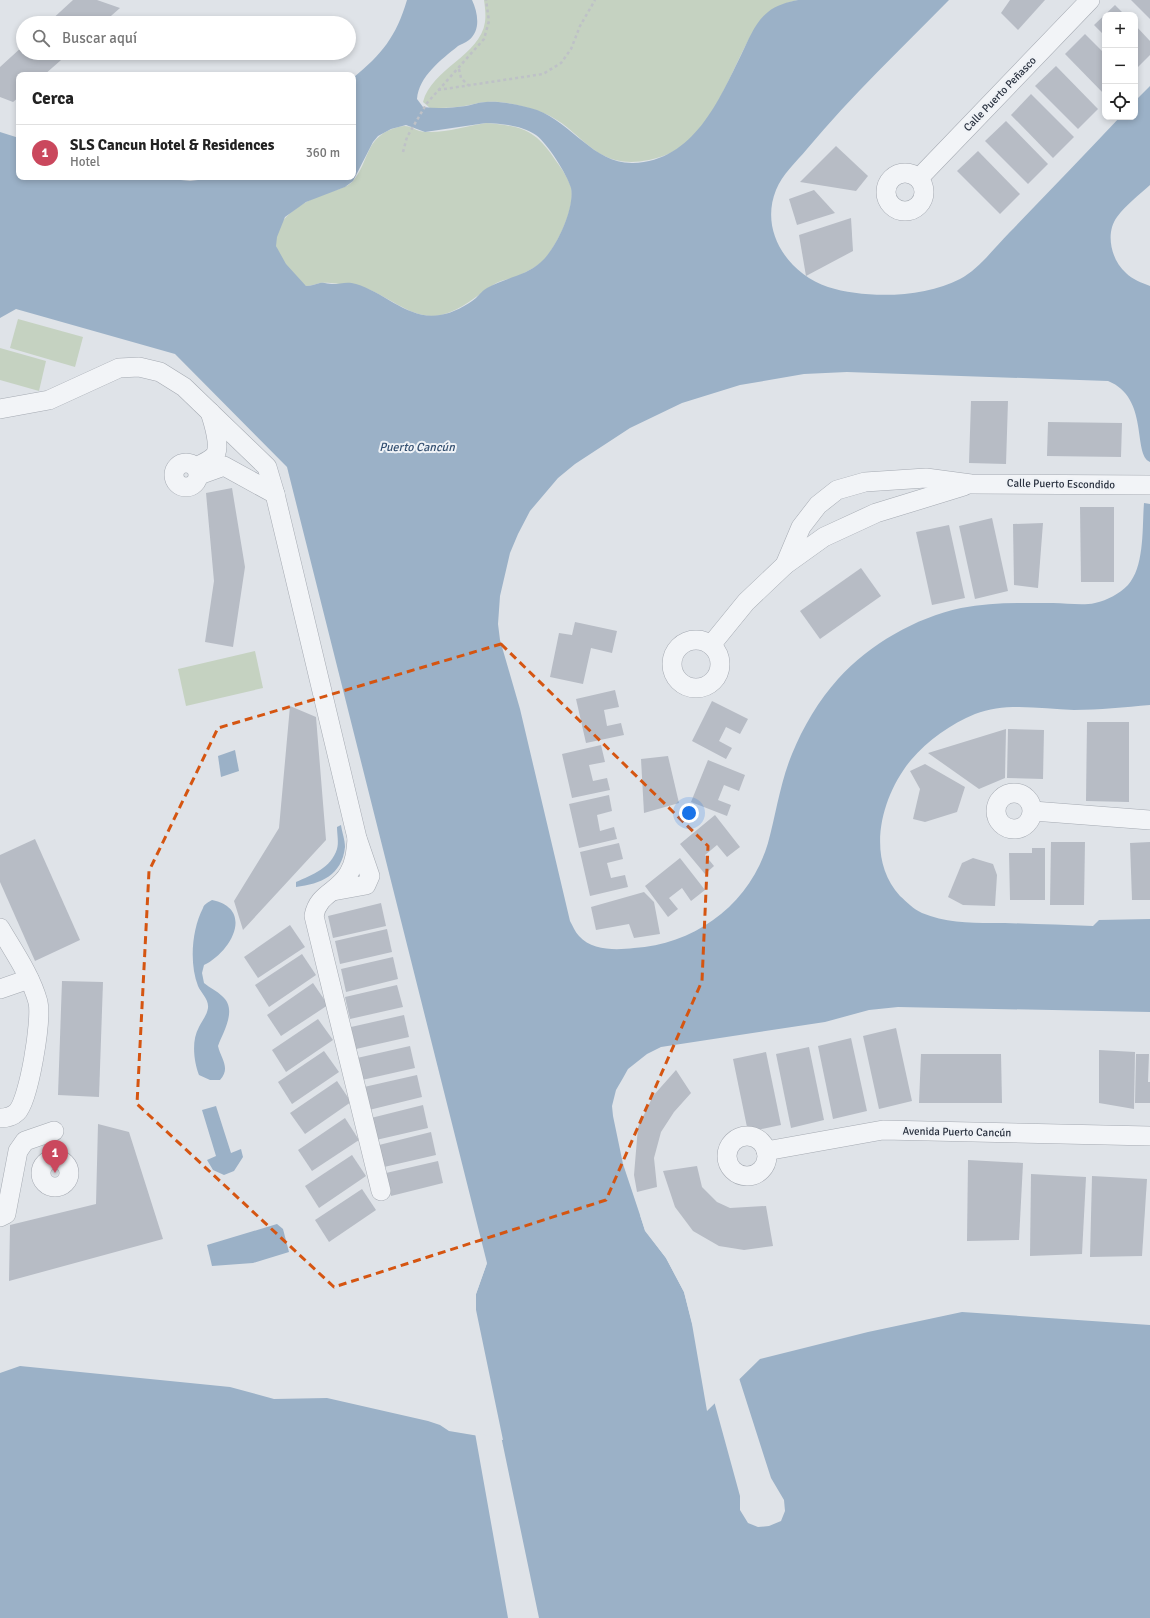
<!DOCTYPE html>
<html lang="es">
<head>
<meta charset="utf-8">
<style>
	body { margin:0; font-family:Signika,sans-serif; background:#f6f6f6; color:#222 }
	.controls { position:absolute; right:12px; top:12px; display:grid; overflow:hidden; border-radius:8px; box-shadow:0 2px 6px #0003 }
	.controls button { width:36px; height:36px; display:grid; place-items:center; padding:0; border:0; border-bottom:1px solid #e0e0e0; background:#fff; color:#222; font:20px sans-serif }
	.you { position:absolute; left:689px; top:813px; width:14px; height:14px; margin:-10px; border:3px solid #fff; border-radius:50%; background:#1a73e8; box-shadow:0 0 0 6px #1a73e833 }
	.badge { display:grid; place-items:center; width:26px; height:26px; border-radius:50%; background:#ca485d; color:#fff; font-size:13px; font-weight:700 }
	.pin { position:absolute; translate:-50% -33px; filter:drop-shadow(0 1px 2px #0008) }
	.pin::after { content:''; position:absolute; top:21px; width:14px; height:12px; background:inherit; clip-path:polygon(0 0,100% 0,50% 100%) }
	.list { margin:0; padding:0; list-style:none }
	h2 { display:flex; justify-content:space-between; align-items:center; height:52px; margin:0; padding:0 16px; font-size:17px }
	h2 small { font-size:13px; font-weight:400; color:#767676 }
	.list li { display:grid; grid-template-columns:26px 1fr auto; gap:12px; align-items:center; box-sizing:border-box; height:56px; padding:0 16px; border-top:1px solid #e0e0e0 }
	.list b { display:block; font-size:15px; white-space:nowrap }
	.list p { margin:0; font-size:13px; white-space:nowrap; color:#767676 }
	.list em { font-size:13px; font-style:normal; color:#767676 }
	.icon { flex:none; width:22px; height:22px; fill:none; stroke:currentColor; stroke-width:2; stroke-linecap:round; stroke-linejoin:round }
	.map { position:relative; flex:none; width:1150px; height:1618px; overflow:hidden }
	.search { position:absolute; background:#fff; box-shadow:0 2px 6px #0003; left:16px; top:16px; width:340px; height:44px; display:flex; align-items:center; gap:10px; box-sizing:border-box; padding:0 14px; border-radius:22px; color:#767676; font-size:15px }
	.panel { position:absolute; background:#fff; box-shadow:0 2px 6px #0003; left:16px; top:72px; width:340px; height:108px; border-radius:8px }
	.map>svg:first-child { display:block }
	.green { fill:#c5d2c1 }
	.water { fill:#9bb1c7; fill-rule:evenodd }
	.pier { fill:#dfe3e8 }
	.building { fill:#b7bcc5 }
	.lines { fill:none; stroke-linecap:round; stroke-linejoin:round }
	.minor-casing { stroke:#a5aab2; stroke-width:20 }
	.path { stroke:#bec1c7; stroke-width:2.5; stroke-dasharray:3 3; stroke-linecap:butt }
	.minor { stroke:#f2f4f7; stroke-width:19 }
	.marked { fill:none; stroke:#d55511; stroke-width:3; stroke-dasharray:8 5; stroke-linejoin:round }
	.labels { text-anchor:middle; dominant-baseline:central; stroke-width:4; stroke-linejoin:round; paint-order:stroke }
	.street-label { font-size:11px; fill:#29313f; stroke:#eff2f6 }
	.water-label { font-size:12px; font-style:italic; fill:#345071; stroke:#eff2f6 }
</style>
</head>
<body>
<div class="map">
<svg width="1150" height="1618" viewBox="0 0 1150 1618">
	<rect width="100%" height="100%" fill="#dfe3e8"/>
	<g class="green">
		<path d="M484 0H798C783 3 771 9 760 21 736 56 725 101 696 133 683 148 668 156 649 160 589 172 583 124 535 110 520 105 503 101 487 102 479 102 472 105 464 106 453 108 441 108 430 108L423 102C432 68 480 56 485 22 486 15 485 7 484 0Z"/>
		<path d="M486 123C522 126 536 130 556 161 562 169 568 178 571 187 576 208 556 248 542 262 537 266 530 270 524 273 515 279 502 279 493 285 476 296 462 310 441 315 413 321 389 296 365 288 359 286 327 282 320 283 315 284 311 286 306 286L302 284C294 275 285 265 279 255 264 223 302 202 326 193 335 190 347 188 353 181 369 162 365 139 392 129 412 121 410 131 426 132 446 133 467 126 486 123Z"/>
		<polygon points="18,319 83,337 75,367 10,348"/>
		<polygon points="0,348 46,361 39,391 0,380"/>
		<polygon points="255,651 263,688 186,706 178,669"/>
	</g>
	<g class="water">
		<path d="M407 0H472C478 13 481 30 469 40 465 43 461 44 458 46 441 60 419 76 417 99L423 107C437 109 452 108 466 106 472 105 479 102 486 102 502 101 522 105 537 110 572 123 594 164 633 163 694 161 719 100 742 53 749 39 755 22 768 12 776 5 788 2 798 0H949C901 49 851 96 807 149 796 162 782 175 776 190 759 232 789 274 828 287 866 299 924 298 960 279 979 269 994 248 1009 233 1046 195 1083 156 1120 117H1135V101L1150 86V185C1139 195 1126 205 1117 217 1105 233 1111 260 1126 273 1132 279 1142 283 1150 286V462C1132 454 1150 398 1108 381L847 372 804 374 740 385 682 403 630 428 575 464 558 478 530 511 518 534 510 553 500 596 498 624 500 640 520 709 570 921C573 926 575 932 579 936 592 951 617 950 634 948 696 944 750 904 768 843 776 814 780 783 792 754 803 727 819 700 838 679 870 644 915 618 961 608 991 602 1023 603 1053 603 1067 603 1082 606 1095 603 1108 600 1119 594 1128 585 1145 566 1142 527 1144 503L1150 504V705C1125 707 1099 710 1074 710 1042 709 1006 702 975 714 951 724 928 740 911 760 881 796 865 858 900 896 907 902 913 909 922 913 948 924 977 923 1005 923 1035 924 1064 925 1093 926L1099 920 1150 919V1012L898 1007 869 1010 825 1022 661 1047 647 1054 628 1069 623 1078 616 1090 612 1106 613 1116 623 1164 645 1230 666 1258 684 1292 692 1324 707 1411 760 1359 868 1332 962 1312 1150 1325V1618H0V1373L20 1366 230 1387 274 1399 327 1398 428 1421 440 1425 449 1431 503 1440 475 1305 476 1294 487 1263 287 467 175 354 16 309 0 318V132L19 138V177H153L190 181 222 177H353V78C382 54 396 37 407 0ZM486 123C503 124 521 125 536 135 547 143 567 174 571 188 575 208 556 249 541 262 526 276 504 278 487 288 483 290 479 295 476 298 466 306 453 313 440 315 410 321 384 292 356 284 347 281 341 284 332 284 328 284 324 282 320 283 315 284 311 286 306 286L286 264 276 246 277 237 285 217 306 202 345 187 353 181 373 142 378 136 391 129 406 125 425 132Z"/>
		<polygon points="235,750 239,771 221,777 218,756"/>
		<path d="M341 825C342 832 345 840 345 847 342 875 321 884 296 887V882C312 875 331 868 337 849 339 843 337 834 337 827Z"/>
		<path d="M212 900C255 909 231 952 204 965L202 973 204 983C210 988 217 991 222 996 238 1009 223 1032 218 1046 221 1059 231 1068 220 1080H210L199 1075C194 1062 191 1041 199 1027 202 1021 207 1015 208 1008 209 999 201 993 198 986 189 963 192 929 203 908 204 904 209 902 212 900Z"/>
		<polygon points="216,1106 231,1153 241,1149 243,1157 234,1171 224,1175 213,1170 207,1160 216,1156 202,1110"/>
		<polygon points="277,1224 283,1229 289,1252 253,1263 212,1266 207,1245"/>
	</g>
	<g class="pier">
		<polygon points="640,1215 643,1218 647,1230 668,1257 685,1291 697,1342 684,1292 666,1258 645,1231"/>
		<polygon points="487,1263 476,1294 476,1316 539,1618 508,1618 475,1433 501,1438 473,1305 479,1277 484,1265"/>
		<polygon points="739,1378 771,1478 784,1500 785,1511 781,1521 769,1526 758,1527 748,1523 740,1510 740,1496 714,1401"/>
	</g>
	<g class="building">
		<polygon points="73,0 97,0 120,8 103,23 48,23"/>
		<polygon points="1010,0 1045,0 1018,30 1001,13"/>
		<polygon points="1131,0 1150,0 1150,19"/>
		<polygon points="1115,5 1125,15 1105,15 1105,36 1094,25"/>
		<polygon points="1135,25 1150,41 1150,55 1137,68 1135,66"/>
		<polygon points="1085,34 1105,54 1105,95 1065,54"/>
		<polygon points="23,46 23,53 69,53 44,75 19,75 19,97 13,102 0,97 0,67"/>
		<polygon points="1056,66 1098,109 1078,129 1035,86"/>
		<polygon points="1031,94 1074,137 1053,158 1011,115"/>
		<polygon points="1006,121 1048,164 1028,184 985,141"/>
		<polygon points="836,146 868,176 856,191 800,182"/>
		<polygon points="978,151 1020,194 1000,214 957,171"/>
		<polygon points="814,190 835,213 797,225 789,199"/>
		<polygon points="851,218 853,251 806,276 799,235"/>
		<polygon points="971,401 1008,401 1006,464 969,463"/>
		<polygon points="1048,422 1122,423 1121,457 1047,456"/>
		<polygon points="232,488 245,567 233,647 205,642 214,581 206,493"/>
		<polygon points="1080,507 1114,507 1114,582 1081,582"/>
		<polygon points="992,518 1008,591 975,599 959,526"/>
		<polygon points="1043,523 1038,588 1014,585 1013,524"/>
		<polygon points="949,525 965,598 932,605 916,532"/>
		<polygon points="861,568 881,596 820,639 800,611"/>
		<polygon points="575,622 617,631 612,653 591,648 583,684 550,677 559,633 572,635"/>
		<polygon points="615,690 619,707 604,710 607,726 621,723 624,735 586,743 576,699"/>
		<polygon points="712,701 748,719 740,734 726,727 719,741 732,748 726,759 692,741"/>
		<polygon points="290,706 316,717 326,840 243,930 234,901 279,828"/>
		<polygon points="1087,722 1129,722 1129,802 1086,801"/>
		<polygon points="1006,729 1005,778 979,789 928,753"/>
		<polygon points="1008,729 1044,730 1043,779 1007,778"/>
		<polygon points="601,745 605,762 589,765 593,781 607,778 610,790 572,798 562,754"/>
		<polygon points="668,756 679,803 644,813 641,759"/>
		<polygon points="708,760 745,775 739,791 724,785 718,800 731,805 727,816 691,802"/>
		<polygon points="925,764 965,787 957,812 925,822 913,819 920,789 910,771"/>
		<polygon points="609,795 612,811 597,815 600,831 614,827 617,839 579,848 569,804"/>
		<polygon points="715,815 740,847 727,857 717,845 705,855 714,866 705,874 680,844"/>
		<polygon points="35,839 80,940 35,961 0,882 0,855"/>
		<polygon points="1051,842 1085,842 1084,905 1050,905"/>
		<polygon points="1150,842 1150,900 1132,900 1130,843"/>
		<polygon points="619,843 623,859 607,863 611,878 625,875 628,887 590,896 580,852"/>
		<polygon points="1032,848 1045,848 1045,900 1010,900 1009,853 1032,853"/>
		<polygon points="680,858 705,890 691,901 682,888 669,898 678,909 668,917 645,886"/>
		<polygon points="973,858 993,864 997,875 995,906 963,905 948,897 962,863"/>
		<polygon points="644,892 654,902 660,934 634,938 629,924 596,930 591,907"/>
		<polygon points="381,903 386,926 333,938 328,916"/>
		<polygon points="290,925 305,947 258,978 244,957"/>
		<polygon points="387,929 392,952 340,964 335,941"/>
		<polygon points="302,954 316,975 269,1007 255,985"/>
		<polygon points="393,957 398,979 346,992 341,969"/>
		<polygon points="62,981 103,982 99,1097 58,1095"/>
		<polygon points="313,983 328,1005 281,1036 267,1015"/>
		<polygon points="397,985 403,1007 350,1019 345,997"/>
		<polygon points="404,1015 409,1037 356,1049 351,1027"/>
		<polygon points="318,1019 333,1040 286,1072 272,1050"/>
		<polygon points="896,1028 912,1101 879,1109 863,1036"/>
		<polygon points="851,1038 867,1111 833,1119 818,1046"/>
		<polygon points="410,1046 415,1068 362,1080 357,1058"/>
		<polygon points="809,1047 824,1120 791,1128 776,1054"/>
		<polygon points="1099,1050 1135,1052 1134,1109 1099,1103"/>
		<polygon points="324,1051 339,1072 292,1104 278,1082"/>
		<polygon points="766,1052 781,1125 748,1132 733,1059"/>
		<polygon points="921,1054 1001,1054 1002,1103 919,1103"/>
		<polygon points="1136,1054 1149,1054 1148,1082 1150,1082 1150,1103 1135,1103"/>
		<polygon points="676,1070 691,1093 674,1112 661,1132 654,1158 657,1187 637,1192 634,1175 638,1127 653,1096"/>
		<polygon points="417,1075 422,1097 369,1110 364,1087"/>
		<polygon points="337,1081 351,1102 305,1134 290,1113"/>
		<polygon points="423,1105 428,1128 376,1140 371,1118"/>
		<polygon points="345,1118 359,1140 312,1171 298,1150"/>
		<polygon points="98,1124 129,1132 163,1239 9,1281 10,1225 96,1204"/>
		<polygon points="431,1132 436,1155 384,1167 379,1145"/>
		<polygon points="352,1155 366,1176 319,1208 305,1186"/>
		<polygon points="968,1160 1023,1163 1019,1240 967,1241"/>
		<polygon points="438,1161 443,1183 391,1196 386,1173"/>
		<polygon points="697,1166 702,1187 717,1202 730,1208 766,1206 773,1246 744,1250 719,1246 693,1231 675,1207 663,1171"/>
		<polygon points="1031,1174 1086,1177 1082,1254 1030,1256"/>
		<polygon points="1092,1176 1147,1179 1142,1256 1090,1257"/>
		<polygon points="362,1189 376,1210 329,1242 315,1220"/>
	</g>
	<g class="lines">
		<defs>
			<g id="minor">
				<circle cx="905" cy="192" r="19"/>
				<polyline points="919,178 1090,0"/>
				<polyline points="0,409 49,400 119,368 139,367 160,372 184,387 267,467 275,494 357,838 370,876 366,885 333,891"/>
				<circle cx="186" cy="475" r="12"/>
				<path d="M196 467C203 463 210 461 215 455 221 446 213 421 210 412"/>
				<polyline points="199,475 224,466 275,494"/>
				<polyline points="785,565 801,527 818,505 837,490 865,482 926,478 971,484 1150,485"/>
				<circle cx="696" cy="664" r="24"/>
				<polyline points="711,645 746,602 785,565 824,537 876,513 964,486"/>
				<circle cx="1014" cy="811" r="18"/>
				<polyline points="1033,811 1150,820"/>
				<path d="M357 839C356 851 355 863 349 873 339 892 318 893 314 916L381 1191"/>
				<path d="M0 928C14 952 31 976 38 1002 42 1020 29 1100 17 1112 12 1117 6 1118 0 1118"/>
				<polyline points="0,989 29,979"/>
				<circle cx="747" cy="1156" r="20"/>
				<polyline points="766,1151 883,1130 1150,1136"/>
				<circle cx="55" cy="1173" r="14"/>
				<polyline points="0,1217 6,1214 18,1151 25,1141 54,1131"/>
			</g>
		</defs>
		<use href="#minor" class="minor-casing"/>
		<g class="path">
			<polyline points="459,69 461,78 468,85"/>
			<polyline points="438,90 543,74 561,63 571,49 580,26 595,0"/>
			<polyline points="403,152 407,137 427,103 484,39 489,21 486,0"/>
		</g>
		<use href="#minor" class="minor"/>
	</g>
	<path class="marked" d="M501 644 708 846 702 981 606 1200 334 1287 137 1104 149 871 218 728Z"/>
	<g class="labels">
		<g class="street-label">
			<text transform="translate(1000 94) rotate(-46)">Calle Puerto Peñasco</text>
			<text transform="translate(1061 484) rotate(1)">Calle Puerto Escondido</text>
			<text transform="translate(957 1132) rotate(1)">Avenida Puerto Cancún</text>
		</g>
		<g class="water-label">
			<text x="417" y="447">Puerto Cancún</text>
		</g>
	</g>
</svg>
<div class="controls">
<button>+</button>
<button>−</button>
<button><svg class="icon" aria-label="locate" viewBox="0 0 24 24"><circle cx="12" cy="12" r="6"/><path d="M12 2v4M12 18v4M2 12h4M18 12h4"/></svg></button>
</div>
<div class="you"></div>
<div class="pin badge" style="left:55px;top:1173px">1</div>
<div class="search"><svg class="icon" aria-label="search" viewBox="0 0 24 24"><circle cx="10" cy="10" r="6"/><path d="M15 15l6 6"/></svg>Buscar aquí</div>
<section class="panel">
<h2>Cerca<small></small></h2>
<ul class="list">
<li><span class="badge">1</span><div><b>SLS Cancun Hotel &amp; Residences</b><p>Hotel</p></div><em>360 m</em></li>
</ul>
</section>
</div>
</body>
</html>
